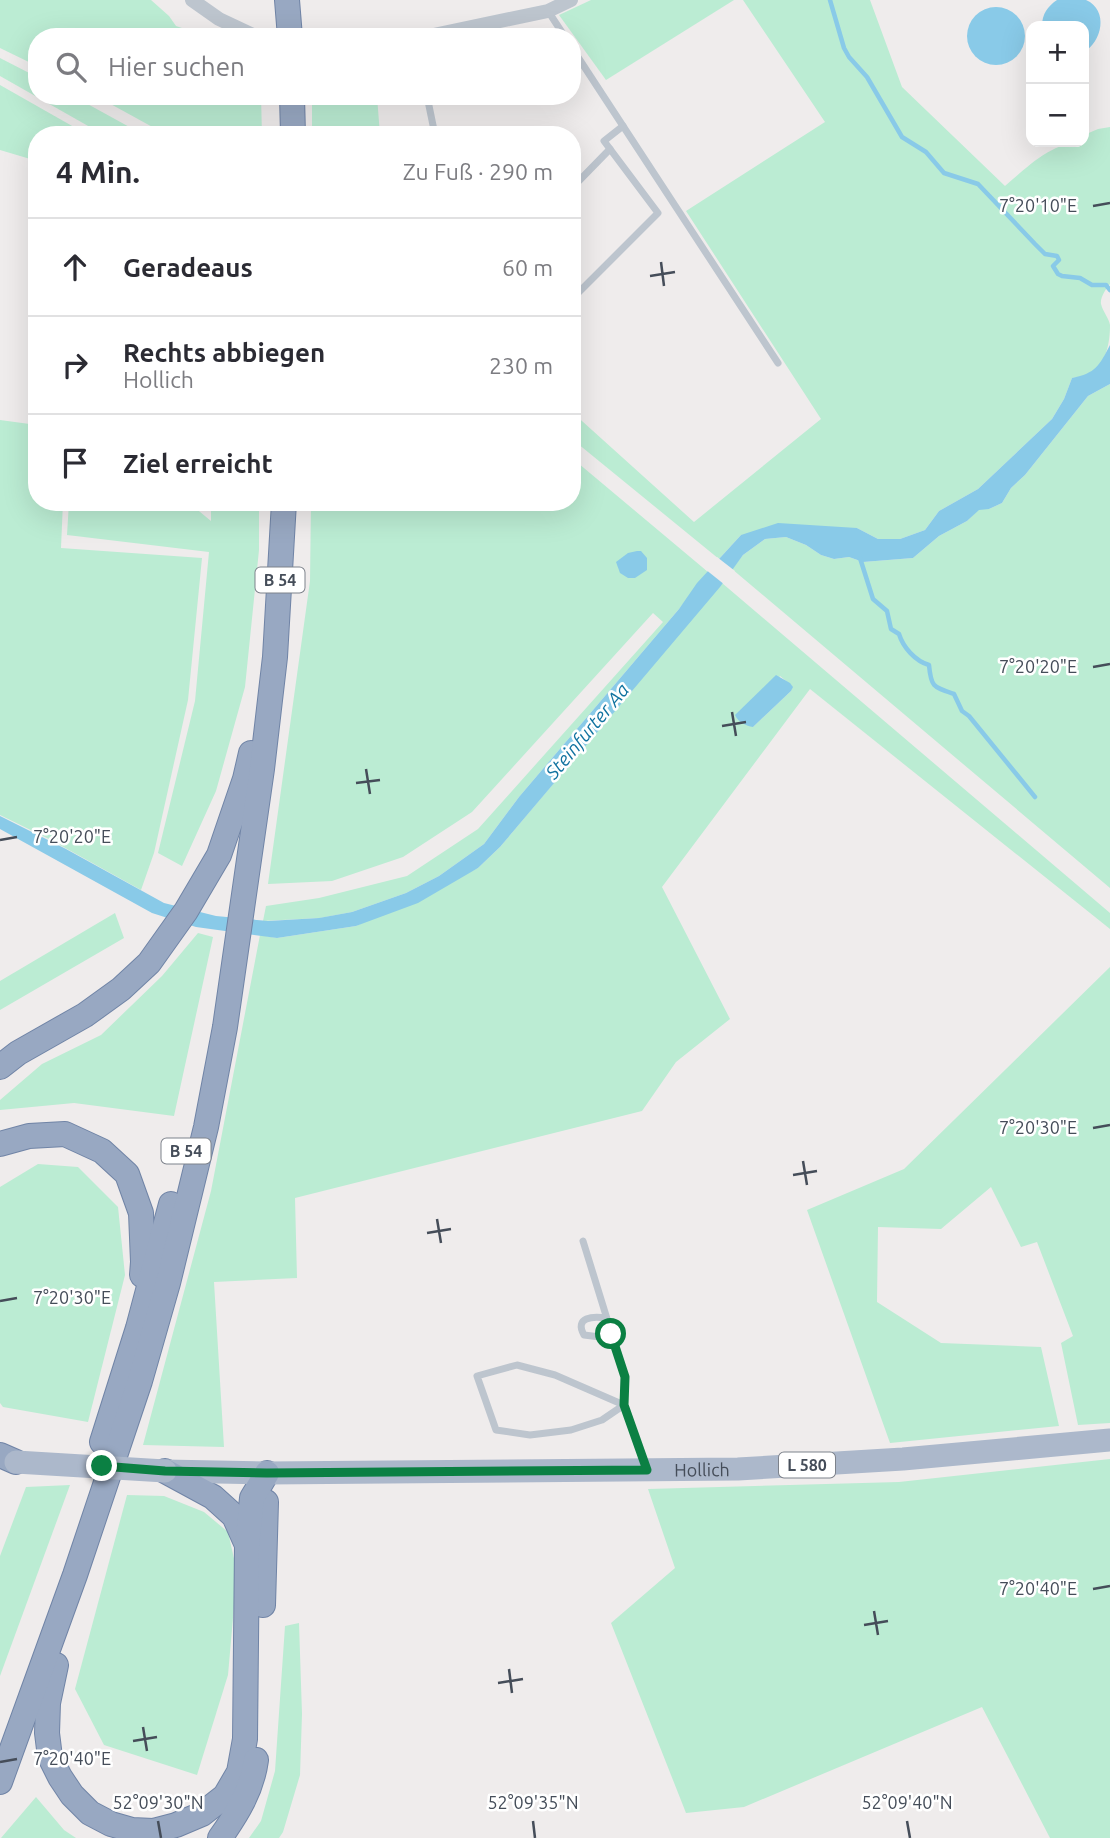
<!DOCTYPE html>
<html lang="de">
<head>
<meta charset="utf-8">
<style>
	body { margin:0; font-family:Ubuntu,sans-serif; background:#f7f7f7; color:#2b2b33 }
	.controls { position:absolute; right:21px; top:21px; display:grid; overflow:hidden; border-radius:14px; box-shadow:0 7px 28px #0002 }
	.controls button { width:63px; height:63px; display:grid; place-items:center; padding:0; border:0; border-bottom:2px solid #e1e1e2; background:#fff; color:#2b2b33; font:35px sans-serif }
	.stop { position:absolute; width:21px; height:21px; margin:-16px; border:5px solid #0b8043; border-radius:50%; background:#fff }
	.stop.end { background:#0b8043; border-color:#fff; box-shadow:0 2px 7px #0008 }
	.list { margin:0; padding:0; list-style:none }
	h2 { display:flex; justify-content:space-between; align-items:center; height:91px; margin:0; padding:0 28px; font-size:30px }
	h2 small { font-size:23px; font-weight:400; color:#7c7c81 }
	.list li { display:grid; grid-template-columns:46px 1fr auto; gap:21px; align-items:center; box-sizing:border-box; height:98px; padding:0 28px; border-top:2px solid #e1e1e2 }
	.list b { display:block; font-size:26px; white-space:nowrap }
	.list p { margin:0; font-size:23px; white-space:nowrap; color:#7c7c81 }
	.list em { font-size:23px; font-style:normal; color:#7c7c81 }
	.icon { flex:none; width:38px; height:38px; fill:none; stroke:currentColor; stroke-width:2; stroke-linecap:round; stroke-linejoin:round }
	.map { position:relative; flex:none; width:1110px; height:1838px; overflow:hidden }
	.search { position:absolute; background:#fff; box-shadow:0 7px 28px #0002; left:28px; top:28px; width:553px; height:77px; display:flex; align-items:center; gap:18px; box-sizing:border-box; padding:0 24px; border-radius:28px; color:#7c7c81; font-size:26px }
	.panel { position:absolute; background:#fff; box-shadow:0 7px 28px #0002; left:28px; top:126px; width:553px; height:385px; border-radius:28px }
	.map>svg:first-child { display:block }
	.green { fill:#bbecd3; fill-rule:evenodd }
	.water { fill:#89cae8 }
	.pier { fill:#efecec }
	.lines { fill:none; stroke-linecap:round; stroke-linejoin:round }
	.stream { stroke:#89cae8; stroke-width:4.5 }
	.trunk-casing { stroke:#7084a6; stroke-width:26 }
	.service { stroke:#bdc5ce; stroke-width:7 }
	.minor { stroke:#bdc5ce; stroke-width:14 }
	.primary { stroke:#acb8cb; stroke-width:23 }
	.trunk { stroke:#98a8c2; stroke-width:24 }
	.primary-bridge { stroke:#acb8cb; stroke-width:23 }
	.route { stroke:#0b8043; stroke-width:9 }
	.ticks { fill:none; stroke:#454d59; stroke-width:2.5 }
	.labels { text-anchor:middle; dominant-baseline:central; stroke-width:5; stroke-linejoin:round; paint-order:stroke }
	.shield { fill:#fff; stroke:#7d828b; stroke-width:2 }
	.shield-label { font-size:16px; font-weight:bold; fill:#454d59 }
	.street-label { font-size:18px; fill:#454d59; stroke:#fff }
	.water-label { font-size:19px; font-style:italic; fill:#1173a0; stroke:#fff }
	.ticks-label { font-size:18px; text-anchor:middle; fill:#454d59; stroke:#fff; stroke-width:5; stroke-linejoin:round; paint-order:stroke }
</style>
</head>
<body>
<div class="map">
<svg width="1110" height="1838" viewBox="0 0 1110 1838">
	<rect width="100%" height="100%" fill="#efecec"/>
	<g class="green">
		<polygon points="0,0 151,0 169,16 176,26 209,37 37,37 37,66 0,48"/>
		<polygon points="591,0 734,0 606,80 559,15"/>
		<path d="M743 0H870L902 87 1005 186C1029 166 1051 142 1084 142V135L1098 129 1110 127V284C1106 289 1100 297 1101 304 1103 312 1109 318 1110 325 1110 343 1106 366 1089 374 1084 377 1077 377 1072 378L1064 399 1052 419 978 489 939 511 925 530 900 539H878L857 528 741 535 719 559 572 439V412L694 522 821 419 686 211 825 122Z"/>
		<polygon points="0,58 37,77 37,96 73,96 144,135 104,135 0,76"/>
		<polygon points="0,85 88,135 37,135 37,161 0,150"/>
		<polygon points="96,96 261,96 262,135 167,135"/>
		<polygon points="312,96 377,96 380,135 312,135"/>
		<polygon points="1110,384 1110,888 732,569 743,555 765,539 786,537 806,545 821,555 834,559 849,557 863,562 913,558 939,536 967,521 979,509 989,509 1002,503 1011,488 1025,475 1088,396"/>
		<polygon points="0,420 37,425 37,502 63,502 61,548 202,558 188,700 154,853 141,890 49,839 0,815"/>
		<polygon points="572,458 708,572 679,609 519,797 484,844 439,876 406,893 352,912 320,918 263,921 266,906 319,898 407,876 478,829 663,622 653,613 472,812 403,857 332,881 268,884 310,581 311,502 572,502"/>
		<polygon points="69,502 188,502 211,521 211,502 259,502 259,550 245,687 216,791 182,866 158,853 195,701 209,552 67,535"/>
		<path d="M722 583 1110 913V929L810 689 662 887 730 1019 676 1062 642 1111 295 1198 297 1278 214 1282 224 1447 143 1445 211 1191 260 935 277 938 356 926 478 868 500 847ZM780 676 792 686 791 691 753 727Z"/>
		<polygon points="115,913 124,938 0,1010 0,981"/>
		<polygon points="198,933 213,937 174,1116 74,1103 0,1110 0,1100 42,1064 101,1035 162,976"/>
		<polygon points="1110,967 1110,1423 1078,1425 1061,1343 1073,1336 1037,1242 1021,1247 991,1187 941,1229 878,1227 877,1302 941,1343 1041,1347 1059,1426 890,1443 807,1210 904,1169"/>
		<polygon points="38,1164 78,1167 118,1207 125,1275 88,1422 3,1407 0,1403 0,1187"/>
		<polygon points="1110,1459 1110,1838 1050,1838 982,1707 744,1807 686,1813 611,1623 675,1568 648,1489 899,1482"/>
		<polygon points="70,1485 0,1676 0,1556 26,1487"/>
		<polygon points="127,1495 164,1496 204,1512 228,1532 237,1572 228,1675 197,1775 104,1745 75,1689"/>
		<polygon points="299,1623 302,1714 300,1775 283,1832 279,1838 249,1838 261,1821 275,1771 285,1626"/>
		<polygon points="36,1797 64,1830 76,1838 1,1838"/>
	</g>
	<g class="water">
		<path d="M1057 0C1065 0 1079 0 1086 0 1109 10 1102 42 1084 52V26H1042C1042 14 1048 6 1057 0Z"/>
		<circle cx="996" cy="36" r="29"/>
		<path d="M1110 345V384L1088 396 1025 475 1011 488 1002 503 989 509 979 510 967 521 939 536 913 558 863 562 849 557 834 559 821 555 806 545 786 537 765 539 743 555 720 587 500 847 478 868 418 903 356 926 277 938 196 927 152 913 0 829V816L66 849 164 903 216 916 268 921 319 918 352 912 406 893 439 876 484 844 519 797 679 609 697 583 741 535 778 523 857 528 878 539H900L925 530 939 511 978 489 1052 419 1064 399 1072 378C1096 373 1099 366 1110 345Z"/>
		<polygon points="637,551 641,551 647,558 647,570 635,578 628,578 620,573 616,562 628,553"/>
		<path d="M776 675 790 683 793 687 791 691 753 727C746 726 738 722 735 715Z"/>
	</g>
	<polygon class="pier" points="717,557 735,571 725,585 705,569"/>
	<g class="lines">
		<g class="stream">
			<polyline points="830,0 844,48 849,57 867,77 902,137 926,152 944,173 978,184 1035,244 1045,254 1057,256 1059,260 1053,266 1058,274 1062,276 1080,278 1092,285 1106,285 1110,290"/>
			<path d="M860 558 873 599 887 611 891 629 899 634C903 647 915 661 929 665 931 687 933 687 954 694L962 711 969 716 1035 797"/>
		</g>
		<defs>
			<g id="trunk">
				<polyline points="287,0 290,37"/>
				<polyline points="292,96 293,135"/>
				<polyline points="0,1067 18,1053 85,1015 121,989 149,963 186,911 219,855 245,779 251,753"/>
				<polyline points="0,1144 29,1136 65,1134 102,1151 127,1174 141,1213 143,1262 142,1275"/>
				<polyline points="102,1442 138,1328 171,1204"/>
				<polyline points="0,1455 16,1462"/>
				<polyline points="165,1471 213,1497 234,1516 247,1545"/>
				<polyline points="263,1605 266,1502"/>
				<polyline points="56,1665 48,1703 47,1733 50,1757 60,1777 72,1795 90,1813 111,1824 132,1830 153,1831 176,1825 202,1814 225,1796 239,1772 245,1739 247,1546 252,1498 267,1473"/>
				<polyline points="0,1782 75,1575 140,1381 168,1283 206,1127 225,1027 262,769 275,657 284,502"/>
				<path d="M220 1838C237 1814 252 1790 256 1760"/>
			</g>
		</defs>
		<use href="#trunk" class="trunk-casing"/>
		<g class="service">
			<polyline points="548,11 565,37"/>
			<polyline points="572,48 778,363"/>
			<polyline points="427,96 435,135"/>
			<polyline points="572,188 610,149"/>
			<polyline points="572,299 658,213 604,141 623,126"/>
			<polyline points="583,1241 625,1377 624,1405 602,1420 571,1430 530,1435 496,1430 477,1376 517,1365 555,1375 624,1405 645,1466"/>
			<path d="M606 1318C593 1316 574 1317 584 1335L600 1337 611 1333"/>
		</g>
		<g class="minor">
			<polyline points="192,0 219,19 257,37"/>
			<polyline points="424,37 548,11 571,0"/>
		</g>
		<path class="primary" id="s1" d="M165 1471 267 1473 738 1469 903 1459 1110 1440"/>
		<use href="#trunk" class="trunk"/>
		<polyline class="primary-bridge" points="16,1462 165,1471"/>
	</g>
	<g class="lines">
		<polyline class="route" points="102,1466 165,1471 267,1473 647,1470 624,1405 625,1377 611,1334"/>
	</g>
	<path class="ticks" d="M1093 206 1110 203M661 262 664 286M650 276 675 272M1093 667 1110 664M732 712 736 736M722 726 746 722M366 769 370 794M356 783 380 780M0 840 17 837M1093 1128 1110 1125M803 1161 807 1185M793 1175 817 1171M437 1219 441 1243M427 1233 451 1229M0 1301 17 1298M1093 1589 1110 1586M874 1611 878 1635M864 1625 888 1621M509 1669 512 1693M498 1683 523 1679M143 1727 147 1751M133 1741 157 1737M0 1762 17 1759M158 1821 161 1838M533 1821 535 1838M907 1821 910 1838"/>
	<g class="labels">
		<g class="shield">
			<rect x="255.5" y="567.5" width="49" height="25" rx="5"/>
			<rect x="161.5" y="1138.5" width="49" height="25" rx="5"/>
			<rect x="779" y="1452.5" width="56" height="25" rx="5"/>
		</g>
		<g class="shield-label">
			<text x="280" y="580">B 54</text>
			<text x="186" y="1151">B 54</text>
			<text x="807" y="1465">L 580</text>
		</g>
		<g class="street-label">
			<text stroke="none"><textPath href="#s1" startOffset="537">Hollich</textPath></text>
		</g>
		<g class="water-label">
			<text transform="translate(587 731) rotate(-50)">Steinfurter Aa</text>
		</g>
	</g>
	<g class="ticks-label">
		<text x="1038" y="212">7°20'10"E</text>
		<text x="1038" y="673">7°20'20"E</text>
		<text x="72" y="843">7°20'20"E</text>
		<text x="1038" y="1134">7°20'30"E</text>
		<text x="72" y="1304">7°20'30"E</text>
		<text x="1038" y="1595">7°20'40"E</text>
		<text x="72" y="1765">7°20'40"E</text>
		<text x="158" y="1809">52°09'30"N</text>
		<text x="533" y="1809">52°09'35"N</text>
		<text x="907" y="1809">52°09'40"N</text>
	</g>
</svg>
<div class="controls">
<button>+</button>
<button>−</button>
</div>
<div class="stop" style="left:611px;top:1334px"></div>
<div class="stop end" style="left:102px;top:1466px"></div>
<div class="search"><svg class="icon" aria-label="search" viewBox="0 0 24 24"><circle cx="10" cy="10" r="6"/><path d="M15 15l6 6"/></svg>Hier suchen</div>
<section class="panel">
<h2>4 Min.<small>Zu Fuß · 290 m</small></h2>
<ul class="list">
<li><svg class="icon" aria-label="ahead" viewBox="0 0 24 24"><path d="M12 20V5M6 11l6-6 6 6"/></svg><div><b>Geradeaus</b></div><em>60 m</em></li>
<li><svg class="icon" aria-label="right" viewBox="0 0 24 24"><path d="M7 20v-9h11M14 6l5 5-5 5"/></svg><div><b>Rechts abbiegen</b><p>Hollich</p></div><em>230 m</em></li>
<li><svg class="icon" aria-label="arrive" viewBox="0 0 24 24"><path d="M6 21V4h12l-3 4 3 4H6"/></svg><div><b>Ziel erreicht</b></div></li>
</ul>
</section>
</div>
</body>
</html>
